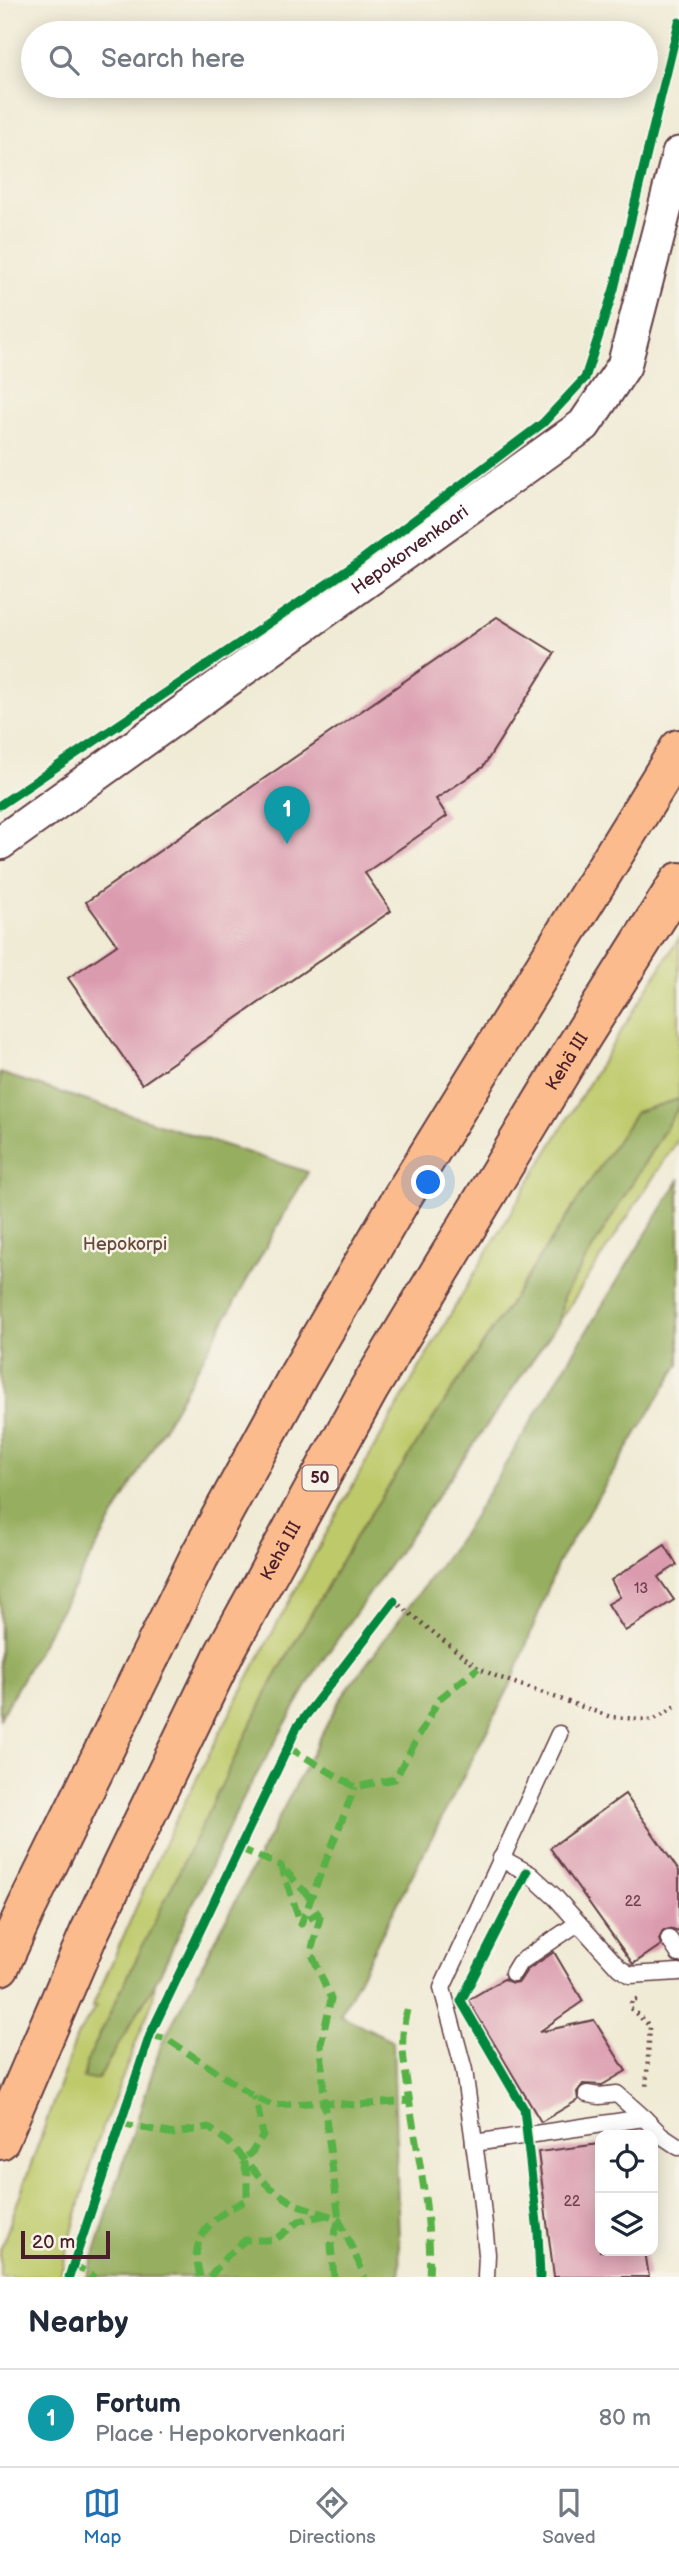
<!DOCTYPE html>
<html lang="en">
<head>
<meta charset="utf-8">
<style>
	body { margin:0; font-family:"Balsamiq Sans",sans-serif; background:#f6f6f7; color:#1f2937 }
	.controls { position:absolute; right:21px; bottom:21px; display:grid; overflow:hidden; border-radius:14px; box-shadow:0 4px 18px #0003 }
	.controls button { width:63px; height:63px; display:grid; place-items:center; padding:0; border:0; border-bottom:2px solid #e0e1e3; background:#fff; color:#1f2937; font:35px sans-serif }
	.scale { position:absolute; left:21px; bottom:18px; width:89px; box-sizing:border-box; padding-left:7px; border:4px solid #4a1f2b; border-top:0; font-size:19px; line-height:24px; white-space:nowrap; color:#4a1f2b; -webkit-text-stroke:5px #f7f3e8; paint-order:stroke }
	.you { position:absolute; left:429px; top:1183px; width:24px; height:24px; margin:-18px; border:5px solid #fff; border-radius:50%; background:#1a73e8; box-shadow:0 0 0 10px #1a73e833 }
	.badge { display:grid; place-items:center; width:46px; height:46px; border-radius:50%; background:#1f6fb2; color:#fff; font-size:23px; font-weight:700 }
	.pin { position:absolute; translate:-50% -58px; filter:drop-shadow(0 2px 4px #0008) }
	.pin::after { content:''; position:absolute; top:37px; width:24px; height:21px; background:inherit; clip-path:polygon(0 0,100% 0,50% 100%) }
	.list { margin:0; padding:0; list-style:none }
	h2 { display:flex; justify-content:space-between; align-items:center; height:91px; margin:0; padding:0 28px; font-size:30px }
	h2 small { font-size:23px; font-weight:400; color:#747a83 }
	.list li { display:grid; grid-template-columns:46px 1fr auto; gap:21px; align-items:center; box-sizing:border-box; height:98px; padding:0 28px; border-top:2px solid #e0e1e3 }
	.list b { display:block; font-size:26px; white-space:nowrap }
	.list p { margin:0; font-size:23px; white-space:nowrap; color:#747a83 }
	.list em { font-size:23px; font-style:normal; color:#747a83 }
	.icon { flex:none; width:38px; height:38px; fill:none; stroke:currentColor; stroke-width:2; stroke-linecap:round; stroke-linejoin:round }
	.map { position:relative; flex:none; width:679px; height:2277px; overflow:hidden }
	.search { position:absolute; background:#fff; box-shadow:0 4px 18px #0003; left:21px; right:21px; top:21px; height:77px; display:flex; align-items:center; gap:18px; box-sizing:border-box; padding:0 24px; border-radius:38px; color:#747a83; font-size:26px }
	.sheet { height:189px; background:#fff }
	nav { display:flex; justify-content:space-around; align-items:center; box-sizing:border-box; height:98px; border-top:2px solid #e0e1e3; background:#fff; font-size:19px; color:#747a83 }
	nav a { display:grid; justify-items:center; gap:4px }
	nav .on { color:#1f6fb2 }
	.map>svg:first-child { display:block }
	.green { fill:#beca6b; stroke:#84744b; stroke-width:2 }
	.forest { fill:#96ae5f; stroke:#706645; stroke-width:2 }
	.building { fill:#db9baf }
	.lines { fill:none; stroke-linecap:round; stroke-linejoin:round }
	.lane-casing { stroke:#633e44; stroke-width:19 }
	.street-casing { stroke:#633e44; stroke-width:37 }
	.highway-casing { stroke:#633e44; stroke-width:42 }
	.path { stroke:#633e44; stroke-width:4.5; stroke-dasharray:2 5; stroke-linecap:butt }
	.lane { stroke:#fff; stroke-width:16 }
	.street { stroke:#fff; stroke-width:33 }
	.highway { stroke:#fbbb8d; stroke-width:38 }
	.quiet { stroke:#57b146; stroke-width:7; stroke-dasharray:14 7; stroke-linecap:butt }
	.cycleway-casing { stroke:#f7f3e8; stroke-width:13 }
	.cycleway { stroke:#00873e; stroke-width:9 }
	.labels { text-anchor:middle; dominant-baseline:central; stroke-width:5; stroke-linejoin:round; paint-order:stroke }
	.number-label { font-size:14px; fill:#6e3e4c }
	.shield { fill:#f7f3e8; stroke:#7e5f64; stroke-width:2 }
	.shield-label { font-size:16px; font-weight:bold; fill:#4a1f2b }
	.street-label { font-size:18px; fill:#4a1f2b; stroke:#f7f3e8 }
	.park-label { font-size:18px; fill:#674a3b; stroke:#f7f3e8 }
</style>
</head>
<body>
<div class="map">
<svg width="679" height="2277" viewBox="0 0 679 2277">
	<rect width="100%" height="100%" fill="#f7f3e8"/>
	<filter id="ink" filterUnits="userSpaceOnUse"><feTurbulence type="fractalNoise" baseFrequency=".0143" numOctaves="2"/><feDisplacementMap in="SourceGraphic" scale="14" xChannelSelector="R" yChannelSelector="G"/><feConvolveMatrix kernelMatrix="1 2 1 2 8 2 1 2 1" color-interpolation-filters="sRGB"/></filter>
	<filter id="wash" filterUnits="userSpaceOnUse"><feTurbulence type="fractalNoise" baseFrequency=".00686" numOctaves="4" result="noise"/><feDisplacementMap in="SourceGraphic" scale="28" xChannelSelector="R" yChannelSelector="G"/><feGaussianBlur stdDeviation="1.57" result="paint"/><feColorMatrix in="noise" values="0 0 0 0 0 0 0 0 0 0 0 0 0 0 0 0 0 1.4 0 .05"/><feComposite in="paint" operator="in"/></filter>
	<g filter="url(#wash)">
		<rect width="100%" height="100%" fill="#f0ebd5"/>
		<g class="green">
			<path d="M679 938V1099L636 1112 354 1539 269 1688 98 2079 155 1983 153 1999 95 2148 60 2277H0V2251L77 2036 96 2006 92 2007C119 1948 144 1887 172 1828 323 1523 498 1227 679 938Z"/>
			<polygon points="679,1106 679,1138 559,1322 563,1297"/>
		</g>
		<g class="forest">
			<polygon points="0,1073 308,1172 0,1718"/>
			<polygon points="679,1099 679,1106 563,1297 559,1322 316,1670 241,1802 160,1974 98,2079 83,2079 87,2061 124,1984 269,1688 354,1539 636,1112"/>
			<polygon points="679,1180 679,1364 558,1563 511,1684 340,2015 393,2041 400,2277 87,2277 161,2045 339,1701 464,1532"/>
		</g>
		<g id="blocks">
			<g class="building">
				<polygon points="497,617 555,653 483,767 436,799 447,816 365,873 391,911 142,1084 68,978 117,945 86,902"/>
				<polygon points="665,1545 677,1565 658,1577 674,1600 625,1631 608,1604 620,1597 611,1580"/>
				<polygon points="625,1794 679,1871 679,1932 669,1929 663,1931 659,1939 661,1945 633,1964 550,1848"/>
				<polygon points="554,1952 583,2001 539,2032 594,2020 626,2071 602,2085 583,2084 577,2092 578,2100 541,2122 468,2000 504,1979 512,1983 519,1982 527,1970"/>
				<polygon points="600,2144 600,2251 645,2251 649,2277 554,2277 538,2152"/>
			</g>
		</g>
	</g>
	<g filter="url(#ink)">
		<use href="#blocks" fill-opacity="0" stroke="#633e44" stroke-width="2"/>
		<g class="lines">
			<defs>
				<g id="lane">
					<polyline points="501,1858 530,1874 555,1897 619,1968 630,1975 679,1972"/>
					<polyline points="669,1939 679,1954"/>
					<polyline points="513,1973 519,1963 578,1923"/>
					<polyline points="587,2094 599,2096 617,2094 644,2118"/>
					<polyline points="474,2143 644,2118 661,2135 679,2147"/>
					<polyline points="486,2277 487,2254 480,2186 464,2070 442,1988 559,1734"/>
				</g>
				<g id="street">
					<path id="s1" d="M0 843 584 425 624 366 679 154"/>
				</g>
				<g id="highway">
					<polyline points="0,1966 27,1907 198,1559 299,1374 401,1199 679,749"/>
					<path id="s2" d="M0 2140 89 1933 225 1652 369 1389 576 1046 679 882"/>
				</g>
			</defs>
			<use href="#lane" class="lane-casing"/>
			<use href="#street" class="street-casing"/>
			<use href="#highway" class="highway-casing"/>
			<g class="path">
				<polyline points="394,1601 478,1668 498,1677 611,1717 653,1720 679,1704"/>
				<polyline points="637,1999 632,2000 630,2008 650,2026 646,2089"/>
			</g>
			<use href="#lane" class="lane"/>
			<use href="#street" class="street"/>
			<use href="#highway" class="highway"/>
			<g class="quiet">
				<polyline points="288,1747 355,1787 395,1779 439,1699 478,1668"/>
				<polyline points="239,1848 281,1866 301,1924"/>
				<polyline points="286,1871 314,1902"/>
				<path d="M407 2010C399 2041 404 2059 408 2090 416 2152 433 2214 429 2277"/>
				<polyline points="150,2035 167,2039 253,2096 272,2105 324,2102 354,2105 410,2101"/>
				<polyline points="120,2123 173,2134 208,2127 228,2142 270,2188 295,2204 339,2219 365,2277"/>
				<polyline points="72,2264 95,2277"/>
				<path d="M200 2277C199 2270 196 2261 196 2255 199 2226 224 2210 247 2200V2175L243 2160 252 2152 263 2135 258 2109 253 2096"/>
				<polyline points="210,2277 227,2256 245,2240 275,2240 299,2221 326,2215"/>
				<polyline points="334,2277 331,2245 339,2219 324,2102 321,2044 331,1999 311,1952 322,1910 301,1924 355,1787"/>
			</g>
			<defs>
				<g id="cycleway">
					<polyline points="0,805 352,567 543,423 585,378 614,289 679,22"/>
					<polyline points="527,1872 461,2001 524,2109 538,2232 540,2277"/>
					<polyline points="69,2277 150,2035 288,1747 297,1727 394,1601"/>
				</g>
			</defs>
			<use href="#cycleway" class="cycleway-casing"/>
			<use href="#cycleway" class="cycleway"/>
		</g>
	</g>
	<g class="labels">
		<g class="number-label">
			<text x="641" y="1588">13</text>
			<text x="633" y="1901">22</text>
			<text x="572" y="2201">22</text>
		</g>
		<rect class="shield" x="302.5" y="1465.5" width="35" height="25" rx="5"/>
		<g class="shield-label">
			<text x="320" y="1478">50</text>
		</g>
		<g class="street-label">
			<text stroke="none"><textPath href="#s1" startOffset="504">Hepokorvenkaari</textPath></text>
			<text stroke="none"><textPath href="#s2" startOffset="1220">Kehä III</textPath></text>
			<text stroke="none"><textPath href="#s2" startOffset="653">Kehä III</textPath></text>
		</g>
		<g class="park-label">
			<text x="125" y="1244">Hepokorpi</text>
		</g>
	</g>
</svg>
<div class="controls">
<button><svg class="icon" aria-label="locate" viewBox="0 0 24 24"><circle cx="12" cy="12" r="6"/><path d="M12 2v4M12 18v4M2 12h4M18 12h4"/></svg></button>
<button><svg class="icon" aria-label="layers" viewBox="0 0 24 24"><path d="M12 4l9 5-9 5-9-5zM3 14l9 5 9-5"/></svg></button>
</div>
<div class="scale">20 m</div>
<div class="you"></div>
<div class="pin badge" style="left:287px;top:844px;background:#0f9aa8">1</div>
<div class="search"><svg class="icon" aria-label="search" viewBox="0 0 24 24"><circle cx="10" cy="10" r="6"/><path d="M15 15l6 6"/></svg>Search here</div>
</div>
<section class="sheet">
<h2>Nearby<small></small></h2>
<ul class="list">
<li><span class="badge" style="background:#0f9aa8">1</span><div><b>Fortum</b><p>Place · Hepokorvenkaari</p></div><em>80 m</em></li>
</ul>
</section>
<nav>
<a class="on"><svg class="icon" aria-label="map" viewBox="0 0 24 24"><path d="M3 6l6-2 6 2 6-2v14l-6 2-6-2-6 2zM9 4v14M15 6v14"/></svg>Map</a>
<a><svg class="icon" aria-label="directions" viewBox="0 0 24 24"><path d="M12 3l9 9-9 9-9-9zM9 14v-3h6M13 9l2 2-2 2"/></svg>Directions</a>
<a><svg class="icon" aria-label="saved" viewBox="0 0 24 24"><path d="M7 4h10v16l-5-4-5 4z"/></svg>Saved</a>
</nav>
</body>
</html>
